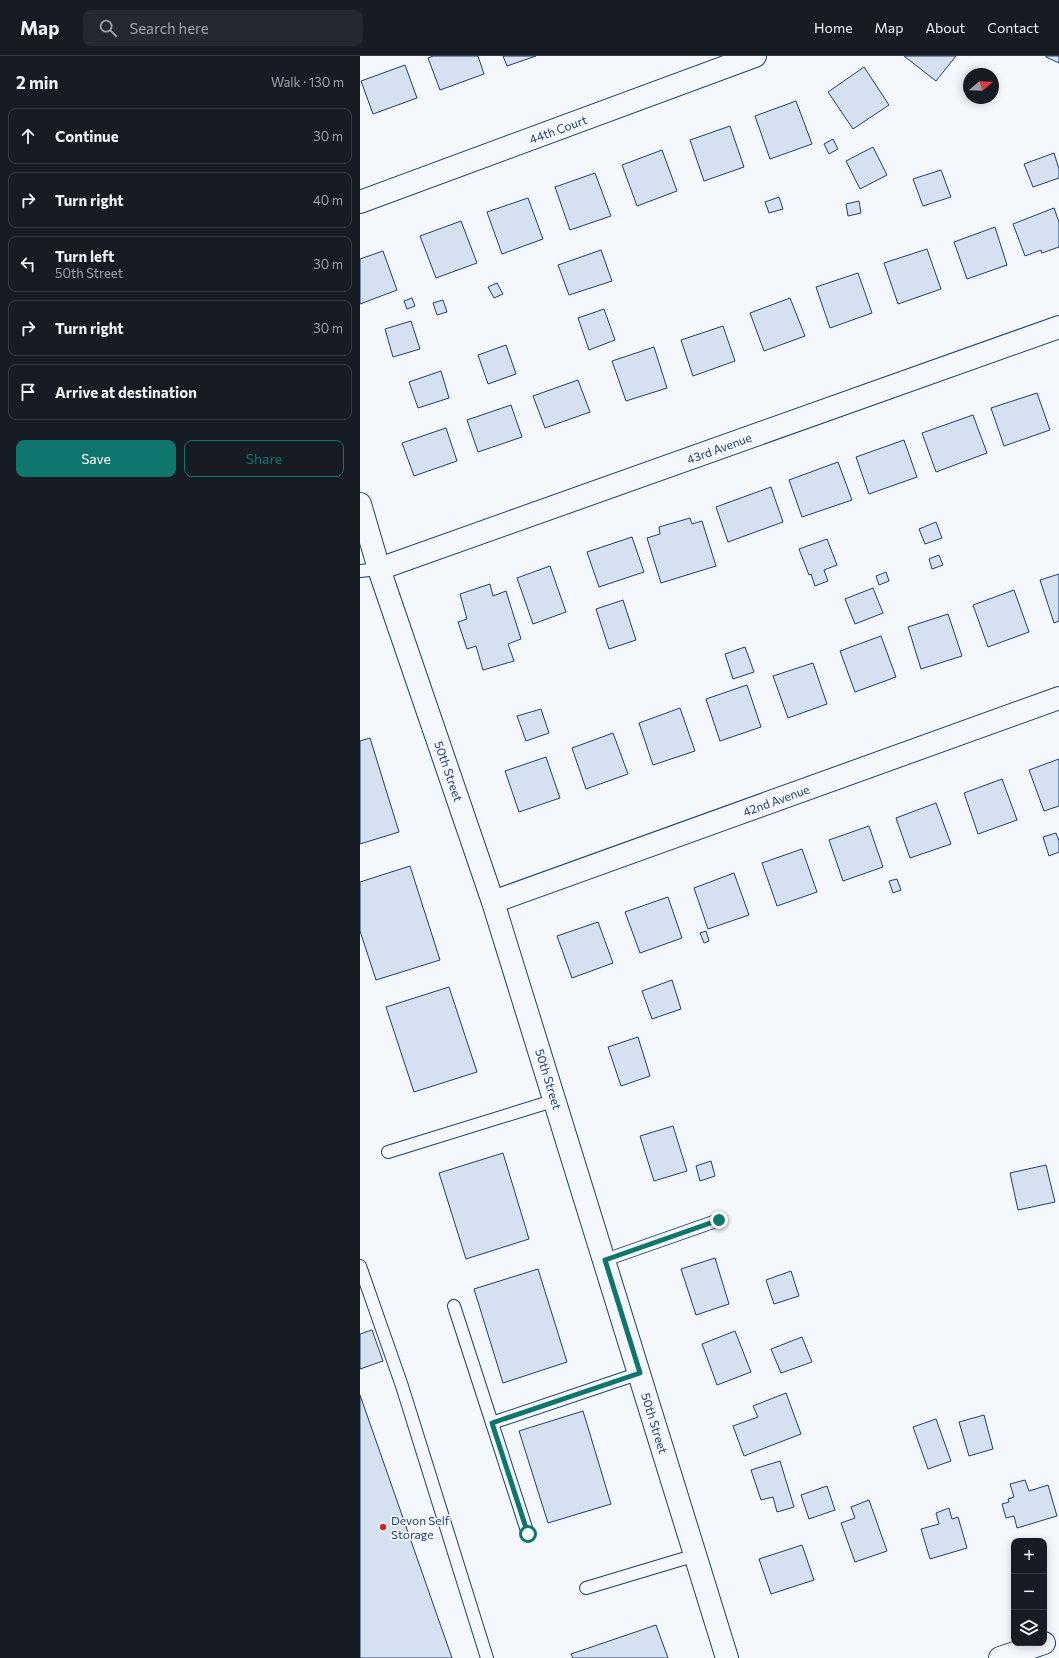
<!DOCTYPE html>
<html lang="en">
<head>
<meta charset="utf-8">
<style>
	body { margin:0; font-family:Commissioner,sans-serif; background:#242831; color:#f1f3f6 }
	.controls { position:absolute; right:12px; bottom:12px; display:grid; overflow:hidden; border-radius:8px; box-shadow:0 2px 10px #0003 }
	.controls button { width:36px; height:36px; display:grid; place-items:center; padding:0; border:0; border-bottom:1px solid #363941; background:#171b24; color:#f1f3f6; font:20px sans-serif }
	.compass { position:absolute; left:603px; top:12px; width:36px; height:36px; border-radius:50%; background:#171b24; box-shadow:0 2px 10px #0003; rotate:71deg }
	.stop { position:absolute; width:12px; height:12px; margin:-9px; border:3px solid #0f766e; border-radius:50%; background:#fff }
	.stop.end { background:#0f766e; border-color:#fff; box-shadow:0 1px 4px #0008 }
	.list { margin:0; padding:0; list-style:none }
	h2 { display:flex; justify-content:space-between; align-items:center; height:52px; margin:0; padding:0 16px; font-size:17px }
	h2 small { font-size:13px; font-weight:400; color:#9ea1a6 }
	.list li { display:grid; grid-template-columns:26px 1fr auto; gap:12px; align-items:center; box-sizing:border-box; height:56px; margin:0 8px 8px; padding:0 8px; border:1px solid #363941; border-radius:8px }
	.list b { display:block; font-size:15px; white-space:nowrap }
	.list p { margin:0; font-size:13px; white-space:nowrap; color:#9ea1a6 }
	.list em { font-size:13px; font-style:normal; color:#9ea1a6 }
	.actions { display:flex; gap:8px; padding:12px 16px }
	.actions a { flex:1; padding:9px 0; border:1px solid #0f766e; border-radius:8px; text-align:center; font-size:14px; color:#0f766e }
	.actions .main { background:#0f766e; color:#fff }
	.icon { flex:none; width:22px; height:22px; fill:none; stroke:currentColor; stroke-width:2; stroke-linecap:round; stroke-linejoin:round }
	.map { position:relative; flex:none; width:699px; height:1602px; overflow:hidden }
	header { display:flex; align-items:center; gap:24px; box-sizing:border-box; height:56px; padding:0 20px; background:#171b24; border-bottom:1px solid #363941 }
	header strong { font-size:19px }
	nav { display:flex; gap:22px; margin-inline-start:auto; font-size:14px }
	.search { width:280px; height:36px; background:#242831; display:flex; align-items:center; gap:10px; box-sizing:border-box; padding:0 14px; border-radius:8px; color:#9ea1a6; font-size:15px }
	main { display:flex }
	aside { flex:1; background:#171b24 }
	.map>svg:first-child { display:block }
	.building { fill:#d5e0f0; stroke:#1d3f73 }
	.lines { fill:none; stroke-linecap:round; stroke-linejoin:round }
	.service-casing { stroke:#1d3f73; stroke-width:14 }
	.minor-casing { stroke:#1d3f73; stroke-width:24 }
	.service { stroke:#f4f7fb; stroke-width:12 }
	.minor { stroke:#f4f7fb; stroke-width:22 }
	.route { stroke:#0f766e; stroke-width:5 }
	.poi-dot { fill:#c62828; stroke:#f4f7fb; stroke-width:1.5 }
	.labels { text-anchor:middle; dominant-baseline:central; stroke-width:3; stroke-linejoin:round; paint-order:stroke }
	.street-label { font-size:12px; fill:#1d3f73; stroke:#f4f7fb }
	.poi-label { font-size:12px; fill:#1d3f73; stroke:#f4f7fb; text-anchor:start }
</style>
</head>
<body>
<header>
<strong>Map</strong>
<div class="search"><svg class="icon" aria-label="search" viewBox="0 0 24 24"><circle cx="10" cy="10" r="6"/><path d="M15 15l6 6"/></svg>Search here</div>
<nav><a>Home</a><a>Map</a><a>About</a><a>Contact</a></nav>
</header>
<main>
<aside>
<h2>2 min<small>Walk · 130 m</small></h2>
<ul class="list">
<li><svg class="icon" aria-label="ahead" viewBox="0 0 24 24"><path d="M12 20V5M6 11l6-6 6 6"/></svg><div><b>Continue</b></div><em>30 m</em></li>
<li><svg class="icon" aria-label="right" viewBox="0 0 24 24"><path d="M7 20v-9h11M14 6l5 5-5 5"/></svg><div><b>Turn right</b></div><em>40 m</em></li>
<li><svg class="icon" aria-label="left" viewBox="0 0 24 24"><path d="M17 20v-9H6M10 6l-5 5 5 5"/></svg><div><b>Turn left</b><p>50th Street</p></div><em>30 m</em></li>
<li><svg class="icon" aria-label="right" viewBox="0 0 24 24"><path d="M7 20v-9h11M14 6l5 5-5 5"/></svg><div><b>Turn right</b></div><em>30 m</em></li>
<li><svg class="icon" aria-label="arrive" viewBox="0 0 24 24"><path d="M6 21V4h12l-3 4 3 4H6"/></svg><div><b>Arrive at destination</b></div></li>
</ul>
<div class="actions"><a class="main">Save</a><a>Share</a></div>
</aside>
<div class="map">
<svg width="699" height="1602" viewBox="0 0 699 1602">
	<rect width="100%" height="100%" fill="#f4f7fb"/>
	<g class="building">
		<polygon points="73,0 118,0 124,18 80,34 68,2"/>
		<polygon points="143,0 176,0 147,10"/>
		<polygon points="544,0 596,0 576,25"/>
		<polygon points="686,0 699,0 699,7 686,1"/>
		<polygon points="45,9 57,42 13,58 1,25"/>
		<polygon points="504,11 529,49 493,73 468,36"/>
		<polygon points="436,45 452,88 410,103 395,60"/>
		<polygon points="370,70 384,111 344,125 330,84"/>
		<polygon points="473,83 478,93 469,98 464,88"/>
		<polygon points="513,91 527,119 500,133 486,105"/>
		<polygon points="302,94 317,135 277,150 262,109"/>
		<polygon points="694,97 699,113 699,122 673,131 664,108"/>
		<polygon points="581,114 591,141 563,150 553,123"/>
		<polygon points="235,117 251,160 210,174 195,131"/>
		<polygon points="419,141 423,153 409,157 405,146"/>
		<polygon points="168,142 183,183 142,198 127,156"/>
		<polygon points="499,145 501,157 488,160 486,148"/>
		<polygon points="694,152 699,166 699,191 682,197 681,194 665,200 653,168"/>
		<polygon points="101,165 117,207 76,222 60,180"/>
		<polygon points="635,171 647,209 607,223 594,186"/>
		<polygon points="567,193 581,233 538,248 524,207"/>
		<polygon points="241,194 252,225 209,239 198,209"/>
		<polygon points="23,195 37,234 0,248 0,203"/>
		<polygon points="498,217 512,257 470,272 456,231"/>
		<polygon points="137,227 143,238 134,242 128,231"/>
		<polygon points="52,242 55,250 47,253 44,245"/>
		<polygon points="430,242 445,280 404,295 390,257"/>
		<polygon points="83,244 87,256 77,259 73,247"/>
		<polygon points="244,253 255,284 229,294 218,262"/>
		<polygon points="51,265 60,293 33,301 25,273"/>
		<polygon points="363,270 375,305 333,320 321,284"/>
		<polygon points="146,289 156,318 128,328 118,299"/>
		<polygon points="294,291 307,332 266,345 252,305"/>
		<polygon points="81,315 89,342 58,352 49,326"/>
		<polygon points="218,324 230,356 185,372 173,340"/>
		<polygon points="677,337 690,374 644,390 631,352"/>
		<polygon points="151,349 162,381 118,396 107,364"/>
		<polygon points="613,359 627,397 576,416 562,377"/>
		<polygon points="86,372 97,405 54,420 42,387"/>
		<polygon points="544,384 557,421 509,438 496,401"/>
		<polygon points="478,406 492,444 442,461 429,424"/>
		<polygon points="411,431 423,466 368,486 356,451"/>
		<polygon points="330,462 332,468 342,465 356,510 301,527 287,482 300,478 299,471"/>
		<polygon points="576,466 582,482 565,488 559,473"/>
		<polygon points="272,481 284,516 239,531 227,496"/>
		<polygon points="467,483 477,509 464,514 468,525 455,530 451,518 449,519 439,493"/>
		<polygon points="579,499 583,509 572,513 569,503"/>
		<polygon points="190,510 206,556 173,568 157,522"/>
		<polygon points="526,516 529,525 519,529 516,520"/>
		<polygon points="699,518 699,565 694,567 680,524"/>
		<polygon points="130,528 133,540 146,535 161,583 148,588 154,605 123,614 116,590 107,593 98,566 107,563 100,538"/>
		<polygon points="513,532 523,557 495,568 485,543"/>
		<polygon points="654,534 669,576 628,591 613,549"/>
		<polygon points="263,544 276,584 249,593 236,553"/>
		<polygon points="588,558 602,600 561,613 548,571"/>
		<polygon points="521,580 536,621 495,636 480,595"/>
		<polygon points="385,591 394,616 373,623 365,598"/>
		<polygon points="453,607 467,648 428,662 413,620"/>
		<polygon points="387,629 401,671 360,685 346,643"/>
		<polygon points="320,652 335,695 293,709 279,667"/>
		<polygon points="181,653 189,677 166,685 157,660"/>
		<polygon points="253,677 268,718 226,733 212,692"/>
		<polygon points="10,682 39,776 0,788 0,685"/>
		<polygon points="186,701 200,742 159,756 145,715"/>
		<polygon points="699,703 699,750 684,755 669,714"/>
		<polygon points="642,723 657,764 618,778 604,737"/>
		<polygon points="576,747 591,788 550,802 536,762"/>
		<polygon points="509,770 523,811 483,825 469,784"/>
		<polygon points="696,777 699,785 699,796 689,800 683,781"/>
		<polygon points="442,793 457,836 417,850 402,807"/>
		<polygon points="50,810 80,904 16,924 0,875 0,826"/>
		<polygon points="374,817 389,859 348,873 334,832"/>
		<polygon points="537,823 541,834 533,837 529,825"/>
		<polygon points="308,841 322,882 280,897 265,856"/>
		<polygon points="238,866 253,907 212,922 197,880"/>
		<polygon points="346,875 349,885 344,887 340,877"/>
		<polygon points="312,924 321,953 292,963 282,935"/>
		<polygon points="89,931 117,1016 54,1036 26,951"/>
		<polygon points="278,981 290,1020 261,1030 248,991"/>
		<polygon points="313,1070 327,1115 294,1125 280,1080"/>
		<polygon points="143,1097 169,1183 106,1203 79,1117"/>
		<polygon points="351,1105 355,1120 340,1125 336,1110"/>
		<polygon points="686,1109 695,1146 658,1154 650,1117"/>
		<polygon points="355,1202 369,1248 336,1259 321,1213"/>
		<polygon points="178,1213 207,1306 143,1327 114,1233"/>
		<polygon points="431,1215 439,1240 414,1248 406,1224"/>
		<polygon points="12,1274 23,1305 0,1313 0,1278"/>
		<polygon points="375,1275 391,1316 357,1329 342,1288"/>
		<polygon points="442,1281 452,1306 421,1317 411,1293"/>
		<polygon points="426,1337 441,1378 384,1400 373,1370 398,1361 393,1350"/>
		<polygon points="0,1339 92,1602 0,1602"/>
		<polygon points="223,1355 251,1448 188,1467 159,1375"/>
		<polygon points="624,1359 633,1393 609,1400 599,1366"/>
		<polygon points="576,1363 591,1405 568,1413 553,1371"/>
		<polygon points="420,1405 434,1451 417,1456 413,1441 401,1444 391,1414"/>
		<polygon points="665,1424 669,1435 688,1429 697,1460 657,1472 654,1460 646,1462 642,1448 649,1446 648,1443 654,1441 650,1428"/>
		<polygon points="467,1430 475,1454 449,1463 441,1439"/>
		<polygon points="509,1444 527,1495 495,1506 481,1467 495,1462 491,1451"/>
		<polygon points="589,1452 592,1463 598,1461 607,1492 570,1503 561,1473 579,1468 576,1457"/>
		<polygon points="442,1489 454,1524 411,1538 399,1503"/>
		<polygon points="296,1569 308,1602 213,1602 211,1598"/>
	</g>
	<g class="lines">
		<defs>
			<g id="service">
				<polyline points="0,515 19,513"/>
				<polyline points="28,1096 196,1044"/>
				<polyline points="245,1204 359,1164"/>
				<polyline points="0,1210 42,1330 127,1602"/>
				<polyline points="94,1250 168,1478"/>
				<polyline points="132,1367 280,1317"/>
				<polyline points="226,1532 336,1499"/>
			</g>
			<g id="minor">
				<polyline points="0,146 395,0"/>
				<polyline points="0,448 19,513 133,846 367,1602"/>
				<polyline points="19,513 699,271"/>
				<polyline points="133,846 699,642"/>
				<polyline points="640,1602 684,1587"/>
			</g>
		</defs>
		<use href="#service" class="service-casing"/>
		<use href="#minor" class="minor-casing"/>
		<use href="#service" class="service"/>
		<use href="#minor" class="minor"/>
	</g>
	<g class="lines">
		<polyline class="route" points="168,1478 132,1367 280,1317 245,1204 359,1164"/>
	</g>
	<circle class="poi-dot" cx="23" cy="1471" r="4"/>
	<g class="labels">
		<g class="street-label">
			<text transform="translate(198 73) rotate(-20)">44th Court</text>
			<text transform="translate(359 392) rotate(-20)">43rd Avenue</text>
			<text transform="translate(89 715) rotate(71)">50th Street</text>
			<text transform="translate(416 744) rotate(-20)">42nd Avenue</text>
			<text transform="translate(189 1023) rotate(73)">50th Street</text>
			<text transform="translate(295 1367) rotate(73)">50th Street</text>
		</g>
		<g class="poi-label">
			<text x="31" y="1464">Devon Self<tspan x="31" dy="14">Storage</tspan></text>
		</g>
	</g>
</svg>
<div class="controls">
<button>+</button>
<button>−</button>
<button><svg class="icon" aria-label="layers" viewBox="0 0 24 24"><path d="M12 4l9 5-9 5-9-5zM3 14l9 5 9-5"/></svg></button>
</div>
<svg class="compass" viewBox="-18 -18 36 36"><path d="M0-13l5 13h-10z" fill="#e53935"/><path d="M0 13l5-13h-10z" fill="#9ea1a6"/></svg>
<div class="stop" style="left:168px;top:1478px"></div>
<div class="stop end" style="left:359px;top:1164px"></div>
</div>
</main>
</body>
</html>
